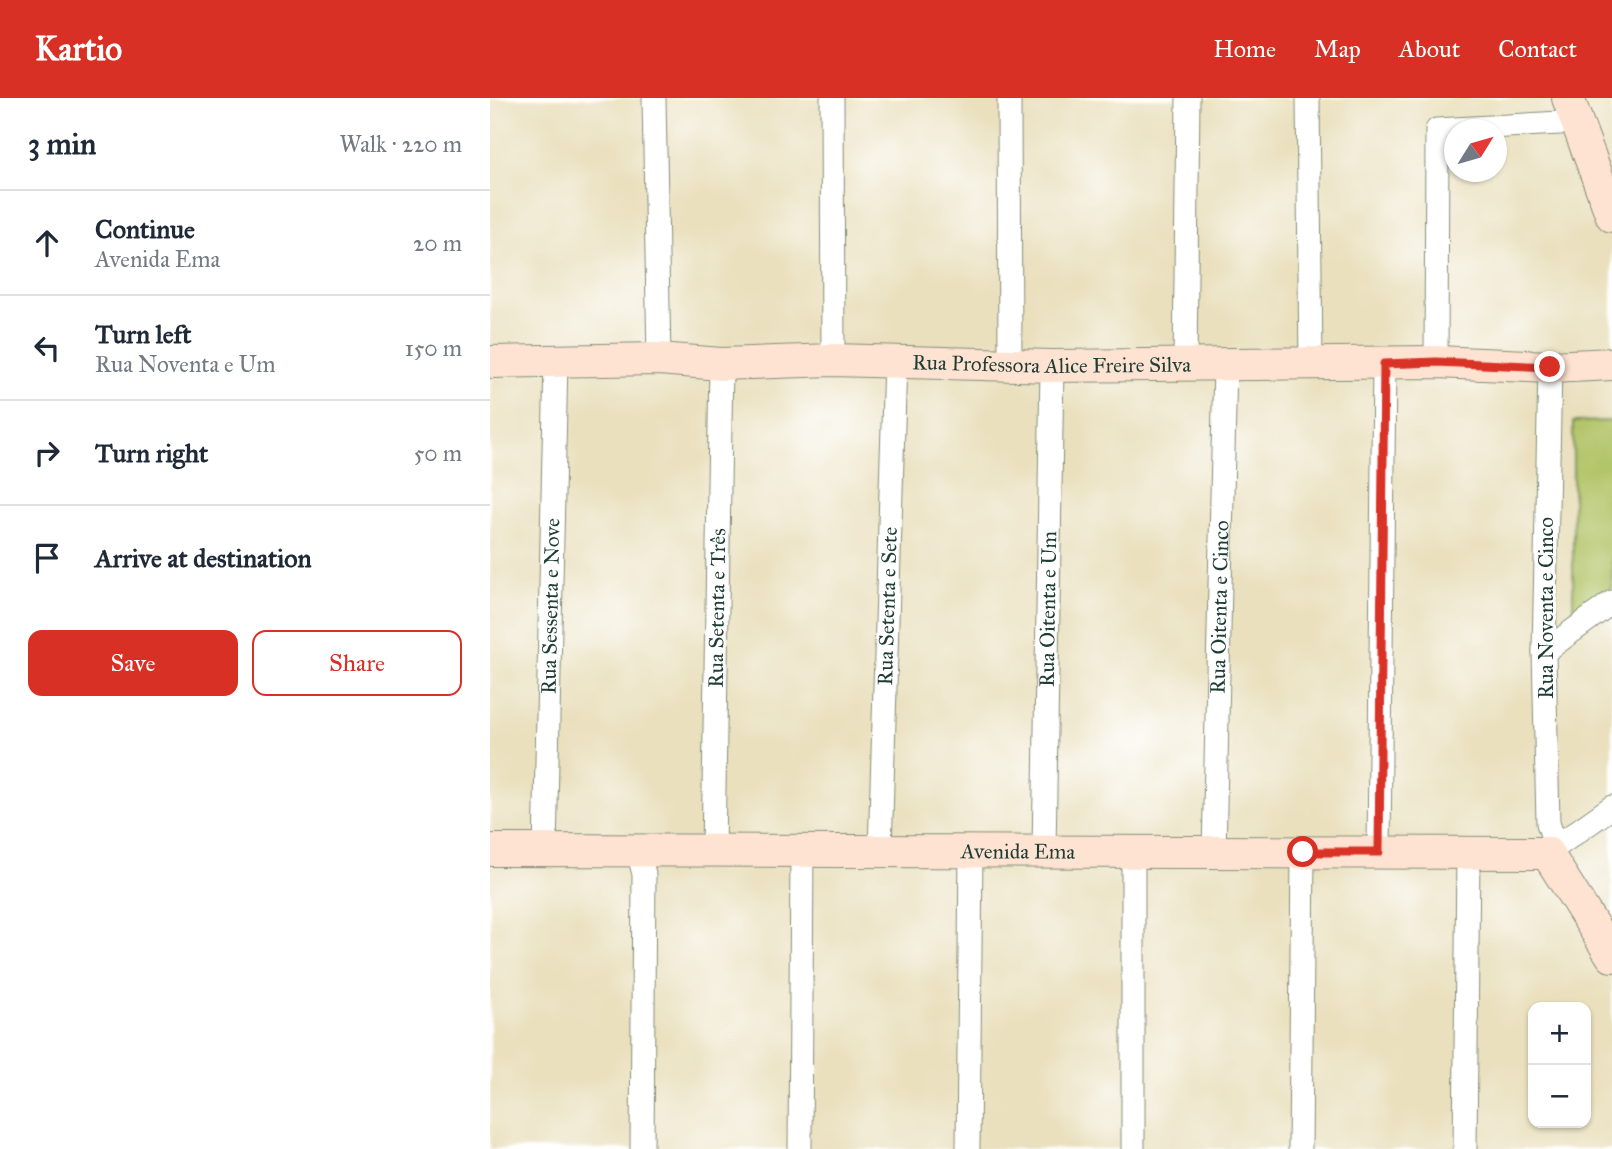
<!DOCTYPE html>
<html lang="en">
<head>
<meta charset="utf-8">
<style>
	body { margin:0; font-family:"IM FELL Great Primer",serif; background:#f6f6f7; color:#1f2937 }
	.controls { position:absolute; right:21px; bottom:21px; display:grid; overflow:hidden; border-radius:14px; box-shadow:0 2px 5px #0004 }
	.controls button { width:63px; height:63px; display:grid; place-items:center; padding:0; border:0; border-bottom:2px solid #e0e1e3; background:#fff; color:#1f2937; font:35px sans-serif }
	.compass { position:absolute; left:954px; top:21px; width:63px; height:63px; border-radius:50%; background:#fff; box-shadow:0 2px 5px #0004; rotate:53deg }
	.stop { position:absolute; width:21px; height:21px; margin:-16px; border:5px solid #d93025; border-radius:50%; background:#fff }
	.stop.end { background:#d93025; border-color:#fff; box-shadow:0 2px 7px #0008 }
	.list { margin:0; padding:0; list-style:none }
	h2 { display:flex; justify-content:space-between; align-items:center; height:91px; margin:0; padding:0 28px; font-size:30px }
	h2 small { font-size:23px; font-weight:400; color:#747a83 }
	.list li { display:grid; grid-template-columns:46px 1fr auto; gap:21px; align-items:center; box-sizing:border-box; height:105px; padding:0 28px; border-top:2px solid #e0e1e3 }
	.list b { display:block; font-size:26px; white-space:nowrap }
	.list p { margin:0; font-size:23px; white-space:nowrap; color:#747a83 }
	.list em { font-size:23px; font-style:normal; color:#747a83 }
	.actions { display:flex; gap:14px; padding:21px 28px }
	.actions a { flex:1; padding:16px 0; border:2px solid #d93025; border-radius:14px; text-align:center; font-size:24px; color:#d93025 }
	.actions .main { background:#d93025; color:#fff }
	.icon { flex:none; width:38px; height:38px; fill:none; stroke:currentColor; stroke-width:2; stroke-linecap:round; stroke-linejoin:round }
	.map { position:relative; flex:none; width:1122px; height:1051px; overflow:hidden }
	header { display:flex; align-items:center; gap:42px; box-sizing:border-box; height:98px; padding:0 35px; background:#d93025; color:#fff }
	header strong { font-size:33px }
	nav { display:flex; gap:38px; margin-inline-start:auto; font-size:24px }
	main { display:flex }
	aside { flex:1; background:#fff }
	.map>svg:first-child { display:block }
	.green { fill:#b2c569; stroke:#68814e; stroke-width:2 }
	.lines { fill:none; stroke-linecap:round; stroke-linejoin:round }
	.street-casing { stroke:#848e79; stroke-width:25 }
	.secondary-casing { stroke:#848e79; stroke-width:34 }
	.street { stroke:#fff; stroke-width:23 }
	.secondary { stroke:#fee3d2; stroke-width:32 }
	.route { stroke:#d93025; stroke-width:9 }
	.labels { text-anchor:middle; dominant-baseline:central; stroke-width:6; stroke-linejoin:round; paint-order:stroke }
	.street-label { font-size:21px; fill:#1f3d34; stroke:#fff }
</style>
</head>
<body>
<header>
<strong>Kartio</strong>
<nav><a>Home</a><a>Map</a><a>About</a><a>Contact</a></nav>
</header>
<main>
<aside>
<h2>3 min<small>Walk · 220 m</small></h2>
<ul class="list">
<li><svg class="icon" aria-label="ahead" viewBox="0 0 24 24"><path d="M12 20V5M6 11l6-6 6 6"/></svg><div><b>Continue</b><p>Avenida Ema</p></div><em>20 m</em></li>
<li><svg class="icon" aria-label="left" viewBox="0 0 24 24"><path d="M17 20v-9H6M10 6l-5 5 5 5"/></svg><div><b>Turn left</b><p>Rua Noventa e Um</p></div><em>150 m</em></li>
<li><svg class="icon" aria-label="right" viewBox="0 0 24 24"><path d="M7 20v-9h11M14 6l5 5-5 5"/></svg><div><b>Turn right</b></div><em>50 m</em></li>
<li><svg class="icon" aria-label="arrive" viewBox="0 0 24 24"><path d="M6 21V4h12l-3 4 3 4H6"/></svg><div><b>Arrive at destination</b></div></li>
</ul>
<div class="actions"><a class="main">Save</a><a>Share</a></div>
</aside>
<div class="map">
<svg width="1122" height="1051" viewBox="0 0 1122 1051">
	<rect width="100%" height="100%" fill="#fff"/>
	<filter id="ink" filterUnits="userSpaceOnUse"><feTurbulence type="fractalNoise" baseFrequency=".0143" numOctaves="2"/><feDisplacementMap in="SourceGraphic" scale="14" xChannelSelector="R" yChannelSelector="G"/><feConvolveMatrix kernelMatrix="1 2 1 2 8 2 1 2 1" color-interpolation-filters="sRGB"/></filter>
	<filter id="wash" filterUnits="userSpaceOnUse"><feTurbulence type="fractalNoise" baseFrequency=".00686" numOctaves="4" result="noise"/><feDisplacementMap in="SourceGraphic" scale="28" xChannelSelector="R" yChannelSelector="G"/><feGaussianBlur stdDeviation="1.57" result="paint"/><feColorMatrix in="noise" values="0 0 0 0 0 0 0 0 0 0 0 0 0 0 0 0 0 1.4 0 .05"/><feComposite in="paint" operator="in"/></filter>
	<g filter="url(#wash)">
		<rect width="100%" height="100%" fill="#eae0be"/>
		<polygon class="green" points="1122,323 1122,489 1083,519 1083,324"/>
	</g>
	<g filter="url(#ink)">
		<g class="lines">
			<defs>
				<g id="street">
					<polyline points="164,0 169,261"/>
					<polyline points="342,0 343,262"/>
					<polyline points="519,0 520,267"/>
					<polyline points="818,0 821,267"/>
					<polyline points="946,264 947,32 1087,24"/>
					<polyline points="695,267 698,0"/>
					<polyline points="1060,269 1054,554 1058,725 1066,749"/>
					<polyline points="1054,554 1122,504"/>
					<path id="s1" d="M55 753 66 263"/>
					<polyline points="148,753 154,776 152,1051"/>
					<path id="s2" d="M223 753 231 266"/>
					<path id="s3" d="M390 753 405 263"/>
					<path id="s4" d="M554 754 562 268"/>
					<path id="s5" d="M724 754 735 265"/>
					<polyline points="889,754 894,266"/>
					<polyline points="1057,755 1122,709"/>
					<polyline points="310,1051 312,753"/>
					<polyline points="478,1051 481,753"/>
					<polyline points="643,1051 643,754"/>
					<polyline points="810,1051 813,754"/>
					<polyline points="975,1051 978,755"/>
				</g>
				<g id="secondary">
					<polyline points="1078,0 1122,118"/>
					<path id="s6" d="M0 264 169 261 231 266 343 262 562 268 946 264 1060 269 1122 266"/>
					<path id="s7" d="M0 752 1057 755 1122 858"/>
				</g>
			</defs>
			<use href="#street" class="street-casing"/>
			<use href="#secondary" class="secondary-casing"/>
			<use href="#street" class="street"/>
			<use href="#secondary" class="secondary"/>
		</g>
	</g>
	<g class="lines" filter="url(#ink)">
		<polyline class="route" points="813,754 889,754 894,266 946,264 1060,269"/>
	</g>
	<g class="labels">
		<g class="street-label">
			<text stroke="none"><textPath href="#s6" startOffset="562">Rua Professora Alice Freire Silva</textPath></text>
			<text stroke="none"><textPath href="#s1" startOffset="245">Rua Sessenta e Nove</textPath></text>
			<text stroke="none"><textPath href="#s3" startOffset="245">Rua Setenta e Sete</textPath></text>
			<text stroke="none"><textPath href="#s2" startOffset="243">Rua Setenta e Três</textPath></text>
			<text stroke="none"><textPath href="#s5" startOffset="245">Rua Oitenta e Cinco</textPath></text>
			<text transform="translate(1056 510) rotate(-90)">Rua Noventa e Cinco</text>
			<text stroke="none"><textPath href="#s4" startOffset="243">Rua Oitenta e Um</textPath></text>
			<text stroke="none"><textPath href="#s7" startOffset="528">Avenida Ema</textPath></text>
		</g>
	</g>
</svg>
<div class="controls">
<button>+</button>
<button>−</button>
</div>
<svg class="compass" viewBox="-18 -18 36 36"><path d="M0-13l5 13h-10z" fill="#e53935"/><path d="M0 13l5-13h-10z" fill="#747a83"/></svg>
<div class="stop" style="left:813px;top:754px"></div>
<div class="stop end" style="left:1060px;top:269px"></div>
</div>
</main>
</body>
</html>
